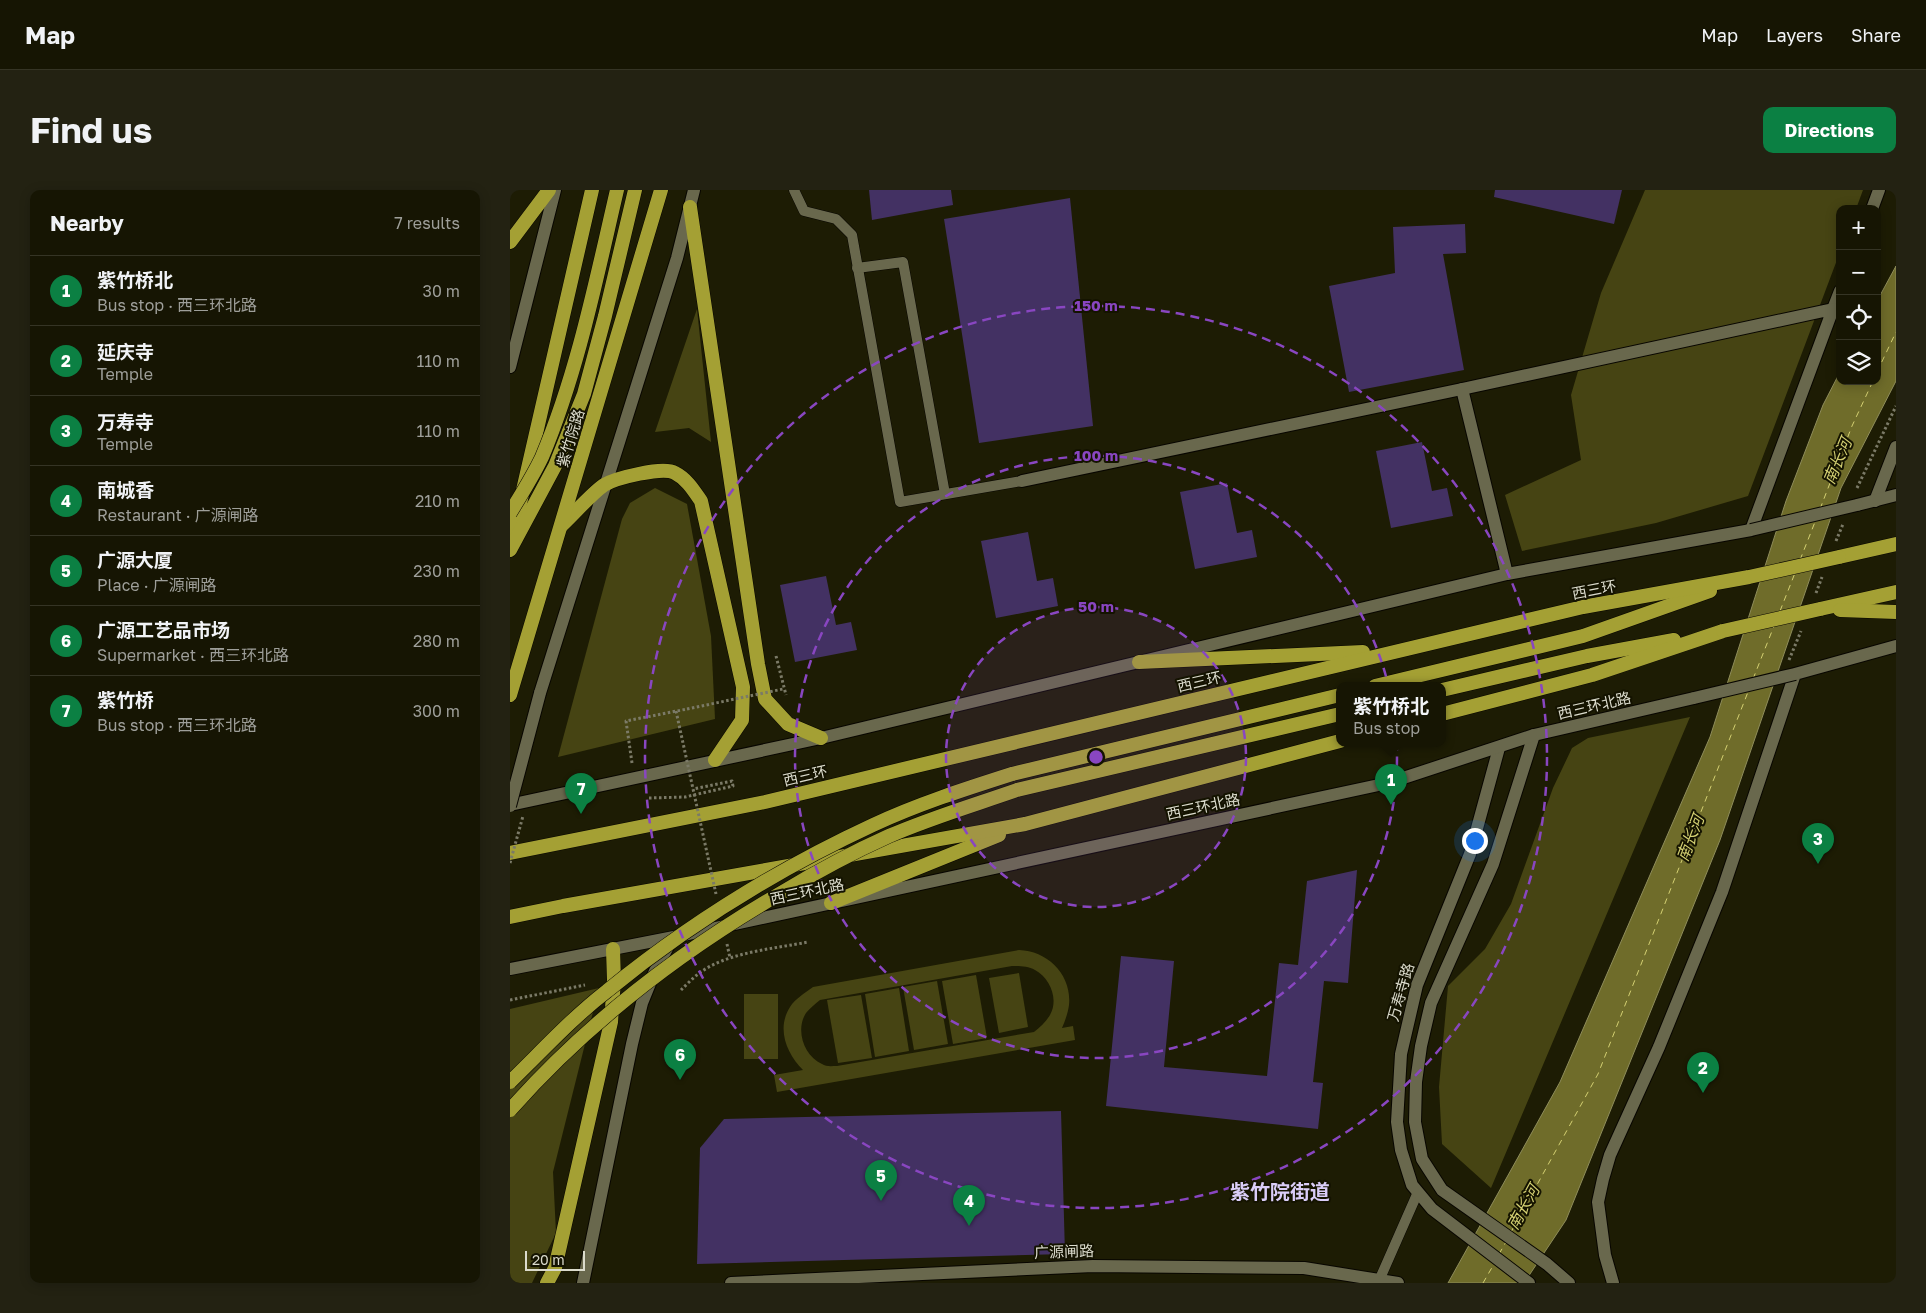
<!DOCTYPE html>
<html lang="en">
<head>
<meta charset="utf-8">
<style>
	body { margin:0; font-family:"Golos Text","Noto Sans SC",sans-serif; background:#232212; color:#f1f3f6 }
	.controls { position:absolute; right:15px; top:15px; display:grid; overflow:hidden; border-radius:10px; box-shadow:0 2px 12px #0003 }
	.controls button { width:45px; height:45px; display:grid; place-items:center; padding:0; border:0; border-bottom:1px solid #353425; background:#161503; color:#f1f3f6; font:25px sans-serif }
	.scale { position:absolute; left:15px; bottom:12px; width:60px; box-sizing:border-box; padding-left:5px; border:2px solid #dbdbcc; border-top:0; font-size:14px; line-height:18px; white-space:nowrap; color:#dbdbcc; -webkit-text-stroke:4px #141300; paint-order:stroke }
	.you { position:absolute; left:964px; top:650px; width:18px; height:18px; margin:-12px; border:4px solid #fff; border-radius:50%; background:#1a73e8; box-shadow:0 0 0 8px #1a73e833 }
	.badge { display:grid; place-items:center; width:32px; height:32px; border-radius:50%; background:#0b8043; color:#fff; font-size:16px; font-weight:700 }
	.pin { position:absolute; translate:-50% -41px; filter:drop-shadow(0 1px 2px #0008) }
	.pin::after { content:''; position:absolute; top:26px; width:18px; height:15px; background:inherit; clip-path:polygon(0 0,100% 0,50% 100%) }
	.popup { position:absolute; left:826px; top:492px; width:110px; height:65px; box-sizing:border-box; display:grid; place-content:center; border-radius:10px; background:#161503; filter:drop-shadow(0 1px 4px #0005); font-size:16px; white-space:nowrap; color:#9e9f9a }
	.popup b { font-size:19px; color:#f1f3f6 }
	.popup::after { content:''; position:absolute; left:50%; top:100%; margin-left:-10px; border:10px solid transparent; border-top-color:#161503 }
	.list { margin:0; padding:0; list-style:none }
	h2 { display:flex; justify-content:space-between; align-items:center; height:65px; margin:0; padding:0 20px; font-size:21px }
	h2 small { font-size:16px; font-weight:400; color:#9e9f9a }
	.list li { display:grid; grid-template-columns:32px 1fr auto; gap:15px; align-items:center; box-sizing:border-box; height:70px; padding:0 20px; border-top:1px solid #353425 }
	.list b { display:block; font-size:19px; white-space:nowrap }
	.list p { margin:0; font-size:16px; white-space:nowrap; color:#9e9f9a }
	.list em { font-size:16px; font-style:normal; color:#9e9f9a }
	.icon { flex:none; width:28px; height:28px; fill:none; stroke:currentColor; stroke-width:2; stroke-linecap:round; stroke-linejoin:round }
	.map { position:relative; flex:none; width:1386px; height:1093px; overflow:hidden; border-radius:10px }
	header { display:flex; align-items:center; gap:30px; box-sizing:border-box; height:70px; padding:0 25px; background:#161503; border-bottom:1px solid #353425 }
	header strong { font-size:24px }
	nav { display:flex; gap:28px; margin-inline-start:auto; font-size:18px }
	.intro { display:flex; align-items:center; justify-content:space-between; box-sizing:border-box; height:120px; padding:0 30px }
	h1 { margin:0; font-size:35px }
	.button { padding:12px 22px; border-radius:10px; background:#0b8043; color:#fff; font-size:18px; font-weight:700 }
	main { display:flex; gap:30px; padding:0 30px }
	aside { flex:1; background:#161503; border-radius:10px; box-shadow:0 2px 12px #0003 }
	.map>svg:first-child { display:block }
	.green { fill:#464413; fill-rule:evenodd }
	.water { fill:#6f6c2a; stroke:#8f8d5b }
	.lines { fill:none; stroke-linecap:round; stroke-linejoin:round }
	.ferry { stroke:#d4d072; stroke-width:1; stroke-dasharray:6 5; stroke-linecap:butt }
	.building { fill:#433163 }
	.service-casing { stroke:#080600; stroke-width:11 }
	.minor-casing { stroke:#080600; stroke-width:14 }
	.tertiary-casing { stroke:#080600; stroke-width:14 }
	.trunk-casing { stroke:#080600; stroke-width:15 }
	.path { stroke:#7b7a67; stroke-width:3; stroke-dasharray:2.5 2.5; stroke-linecap:butt }
	.service { stroke:#69684d; stroke-width:10 }
	.minor { stroke:#69684d; stroke-width:12 }
	.tertiary { stroke:#69684d; stroke-width:12 }
	.trunk { stroke:#a4a034; stroke-width:14 }
	.tertiary-bridge-casing { stroke:#080600; stroke-width:14; stroke-linecap:butt }
	.trunk-bridge-casing { stroke:#080600; stroke-width:15; stroke-linecap:butt }
	.path-bridge { stroke:#7b7a67; stroke-width:3; stroke-dasharray:2.5 2.5; stroke-linecap:butt }
	.tertiary-bridge { stroke:#69684d; stroke-width:12 }
	.trunk-bridge { stroke:#a4a034; stroke-width:14 }
	.ring { fill:none; stroke:#8946c1; stroke-width:2.5; stroke-dasharray:9 6 }
	.labels { text-anchor:middle; dominant-baseline:central; stroke-width:4; stroke-linejoin:round; paint-order:stroke }
	.street-label { font-size:15px; fill:#dbdbcc; stroke:#141300 }
	.water-label { font-size:16px; font-style:italic; fill:#d4d072; stroke:#141300 }
	.district-label { font-size:20px; font-weight:bold; fill:#dacdf8; stroke:#141300 }
	.centre { fill:#8946c1; stroke:#141300; stroke-width:2.5 }
	.ring-label { font-size:15px; text-anchor:middle; font-weight:bold; fill:#8946c1; stroke:#141300; stroke-width:4; stroke-linejoin:round; paint-order:stroke }
</style>
</head>
<body>
<header>
<strong>Map</strong>
<nav><a>Map</a><a>Layers</a><a>Share</a></nav>
</header>
<div class="intro"><h1>Find us</h1><a class="button">Directions</a></div>
<main>
<aside>
<h2>Nearby<small>7 results</small></h2>
<ul class="list">
<li><span class="badge">1</span><div><b>紫竹桥北</b><p>Bus stop · 西三环北路</p></div><em>30 m</em></li>
<li><span class="badge">2</span><div><b>延庆寺</b><p>Temple</p></div><em>110 m</em></li>
<li><span class="badge">3</span><div><b>万寿寺</b><p>Temple</p></div><em>110 m</em></li>
<li><span class="badge">4</span><div><b>南城香</b><p>Restaurant · 广源闸路</p></div><em>210 m</em></li>
<li><span class="badge">5</span><div><b>广源大厦</b><p>Place · 广源闸路</p></div><em>230 m</em></li>
<li><span class="badge">6</span><div><b>广源工艺品市场</b><p>Supermarket · 西三环北路</p></div><em>280 m</em></li>
<li><span class="badge">7</span><div><b>紫竹桥</b><p>Bus stop · 西三环北路</p></div><em>300 m</em></li>
</ul>
</aside>
<div class="map">
<svg width="1386" height="1093" viewBox="0 0 1386 1093">
	<rect width="100%" height="100%" fill="#1d1c04"/>
	<g class="green">
		<polygon points="1135,0 1353,0 1346,19 1330,19 1330,62 1238,306 1146,333 1012,361 995,305 1071,270 1061,205 1091,103"/>
		<polygon points="187,119 201,252 179,238 145,242"/>
		<polygon points="145,298 177,314 201,446 205,529 48,567 112,329 120,313"/>
		<polygon points="1180,527 981,998 932,954 929,897 938,796 975,759 1001,714 1043,598 1062,558 1078,548"/>
		<path d="M509 760C538 761 562 785 559 815 558 823 555 831 552 838L563 836 565 850 267 902 264 885 293 880C277 864 266 839 280 817 285 809 295 803 303 797ZM502 776C510 776 518 776 525 780 540 788 549 809 540 825 536 832 530 837 524 842L327 876C322 876 316 877 312 874 294 866 285 840 296 823 300 818 305 814 310 810Z"/>
		<polygon points="509,783 518,837 489,843 479,788"/>
		<polygon points="466,785 477,848 443,854 432,791"/>
		<polygon points="427,791 438,854 404,860 393,797"/>
		<polygon points="89,798 43,982 46,1043 22,1093 0,1093 0,819"/>
		<polygon points="389,798 399,861 365,867 355,804"/>
		<rect x="234" y="804" width="34" height="65"/>
		<polygon points="351,805 362,868 328,873 317,810"/>
	</g>
	<polygon class="water" points="1386,76 1386,191 1331,298 1210,650 1056,1030 1014,1093 938,1093 1050,892 1200,547 1276,311 1313,215 1330,182 1330,191 1367,191 1367,111"/>
	<g class="lines">
		<g class="ferry">
			<polyline points="1367,182 1386,142"/>
			<polyline points="1310,319 1342,236 1363,191"/>
			<polyline points="1290,370 1305,332"/>
			<polyline points="1270,421 1285,383"/>
			<polyline points="1243,489 1264,436"/>
			<polyline points="1001,1042 1088,884 1238,502"/>
			<polyline points="989,1064 996,1052"/>
			<polyline points="973,1093 984,1074"/>
		</g>
	</g>
	<g class="building">
		<polygon points="359,0 441,0 443,15 362,30"/>
		<polygon points="985,0 1112,0 1104,34 984,7"/>
		<polygon points="560,8 583,236 469,253 434,29"/>
		<polygon points="955,34 956,63 933,64 954,180 839,202 819,96 885,83 883,37"/>
		<polygon points="912,252 922,301 937,298 943,326 881,338 866,261"/>
		<polygon points="717,293 727,343 742,340 747,367 685,379 670,302"/>
		<polygon points="518,342 527,391 543,388 548,416 486,428 471,351"/>
		<polygon points="316,386 326,435 341,432 347,460 285,472 270,395"/>
		<polygon points="847,680 838,793 814,791 803,892 813,893 808,939 596,916 611,766 664,771 654,877 757,886 769,773 788,775 797,691"/>
		<polygon points="551,921 555,1064 187,1074 190,958 214,929"/>
	</g>
	<g class="lines">
		<defs>
			<g id="service">
				<polyline points="284,0 294,21 326,29 342,45 390,312 512,291"/>
				<polyline points="347,78 393,72 435,304"/>
				<polyline points="868,1093 908,1002"/>
			</g>
			<g id="minor">
				<polyline points="1362,19 1369,0"/>
				<polyline points="1323,119 1330,101"/>
				<polyline points="512,291 952,199"/>
				<polyline points="1365,311 1386,257"/>
				<polyline points="997,384 952,199 1323,119 1241,340"/>
				<polyline points="221,1093 583,1076 794,1078 888,1093"/>
			</g>
			<g id="tertiary">
				<polyline points="0,177 45,0"/>
				<polyline points="1347,315 1386,305"/>
				<polyline points="30,503 167,68 184,0"/>
				<polyline points="1024,545 983,674 921,813 911,856 906,892 905,932 912,969 932,1000 1037,1074 1059,1093"/>
				<polyline points="989,558 960,664 907,795 891,864 887,932 891,960 902,995 922,1019 1019,1093"/>
				<polyline points="0,615 311,548 997,384 1241,340"/>
				<polyline points="0,779 164,747 878,593 1024,545 1184,508"/>
				<polyline points="73,1093 122,854 132,813 145,781 160,753"/>
				<polyline points="1103,1093 1095,1065 1088,1012 1093,989 1100,965 1149,857 1212,702 1285,484 1386,456"/>
			</g>
			<g id="trunk">
				<polyline points="180,17 248,474 255,509 278,534 311,548"/>
				<polyline points="0,52 39,0"/>
				<path d="M52 335C64 324 81 304 94 295 106 288 153 276 165 283 177 289 184 301 191 311L233 497 232 530 205 570"/>
				<polyline points="2,348 82,0"/>
				<polyline points="0,360 45,276 74,204 95,126 125,0"/>
				<polyline points="1329,367 1386,354"/>
				<polyline points="1310,419 1386,402"/>
				<polyline points="1330,420 1386,422"/>
				<polyline points="629,472 853,462"/>
				<polyline points="865,496 1073,446 1200,401"/>
				<polyline points="932,500 1077,466 1164,450"/>
				<polyline points="0,505 151,0"/>
				<polyline points="932,524 1082,485 1213,441"/>
				<polyline points="502,584 830,505"/>
				<polyline points="507,600 830,524"/>
				<polyline points="0,663 255,612 1073,417 1239,387"/>
				<polyline points="321,713 489,645"/>
				<polyline points="0,727 53,716 515,634 830,551"/>
				<polyline points="37,1093 45,1078 101,832 104,790 103,759"/>
			</g>
		</defs>
		<use href="#service" class="service-casing"/>
		<use href="#minor" class="minor-casing"/>
		<use href="#tertiary" class="tertiary-casing"/>
		<use href="#trunk" class="trunk-casing"/>
		<g class="path">
			<polyline points="1347,298 1386,216"/>
			<polyline points="1326,351 1333,334"/>
			<polyline points="1306,403 1312,387"/>
			<polyline points="266,466 276,505"/>
			<polyline points="1279,470 1291,441"/>
			<polyline points="122,573 116,531 177,519"/>
			<polyline points="139,608 175,607 223,596 222,591 183,599"/>
			<path d="M171 800C176 795 182 789 188 784 217 762 263 759 298 752"/>
			<polyline points="0,810 75,795"/>
		</g>
		<use href="#service" class="service"/>
		<use href="#minor" class="minor"/>
		<use href="#tertiary" class="tertiary"/>
		<use href="#trunk" class="trunk"/>
		<defs>
			<g id="tertiary-bridge">
				<polyline points="1241,340 1347,315"/>
				<polyline points="1184,508 1285,484"/>
				<polyline points="0,616 30,503"/>
			</g>
			<g id="trunk-bridge">
				<path d="M0 323C11 305 23 286 32 267 68 181 86 90 107 0"/>
				<polyline points="1239,387 1329,367"/>
				<polyline points="1213,441 1310,419"/>
				<path d="M0 892C32 861 62 828 97 801 178 735 268 679 363 635 408 614 455 599 502 584"/>
				<path d="M0 920C79 831 169 762 271 703 306 682 341 663 379 646 420 628 464 615 507 600"/>
			</g>
		</defs>
		<use href="#tertiary-bridge" class="tertiary-bridge-casing"/>
		<use href="#trunk-bridge" class="trunk-bridge-casing"/>
		<g class="path-bridge">
			<polyline points="177,519 273,499"/>
			<polyline points="166,521 206,704"/>
			<polyline points="0,673 13,626"/>
			<polyline points="217,754 220,768"/>
		</g>
		<use href="#tertiary-bridge" class="tertiary-bridge"/>
		<use href="#trunk-bridge" class="trunk-bridge"/>
	</g>
	<circle cx="586" cy="567" r="150" fill="#8946c1" fill-opacity=".12"/>
	<g class="ring">
		<circle cx="586" cy="567" r="150"/>
		<circle cx="586" cy="567" r="301"/>
		<circle cx="586" cy="567" r="451"/>
	</g>
	<g class="labels">
		<g class="street-label">
			<text transform="translate(60 248) rotate(-73)">紫竹院路</text>
			<text transform="translate(1084 399) rotate(-11)">西三环</text>
			<text transform="translate(689 491) rotate(-13)">西三环</text>
			<text transform="translate(1084 515) rotate(-13)">西三环北路</text>
			<text transform="translate(295 585) rotate(-13)">西三环</text>
			<text transform="translate(693 616) rotate(-12)">西三环北路</text>
			<text transform="translate(297 701) rotate(-12)">西三环北路</text>
			<text transform="translate(890 802) rotate(-74)">万寿寺路</text>
			<text transform="translate(554 1061) rotate(-2)">广源闸路</text>
		</g>
		<g class="water-label">
			<text transform="translate(1327 271) rotate(-67)">南长河</text>
			<text transform="translate(1180 648) rotate(-69)">南长河</text>
			<text transform="translate(1013 1017) rotate(-61)">南长河</text>
		</g>
		<g class="district-label">
			<text x="770" y="1001">紫竹院街道</text>
		</g>
	</g>
	<circle cx="586" cy="567" r="8" class="centre"/>
	<g class="ring-label">
		<text x="586" y="121">150 m</text>
		<text x="586" y="271">100 m</text>
		<text x="586" y="422">50 m</text>
	</g>
</svg>
<div class="controls">
<button>+</button>
<button>−</button>
<button><svg class="icon" aria-label="locate" viewBox="0 0 24 24"><circle cx="12" cy="12" r="6"/><path d="M12 2v4M12 18v4M2 12h4M18 12h4"/></svg></button>
<button><svg class="icon" aria-label="layers" viewBox="0 0 24 24"><path d="M12 4l9 5-9 5-9-5zM3 14l9 5 9-5"/></svg></button>
</div>
<div class="scale">20 m</div>
<div class="you"></div>
<div class="pin badge" style="left:881px;top:615px">1</div>
<div class="popup"><b>紫竹桥北</b>Bus stop</div>
<div class="pin badge" style="left:1193px;top:903px">2</div>
<div class="pin badge" style="left:1308px;top:674px">3</div>
<div class="pin badge" style="left:459px;top:1036px">4</div>
<div class="pin badge" style="left:371px;top:1011px">5</div>
<div class="pin badge" style="left:170px;top:890px">6</div>
<div class="pin badge" style="left:71px;top:624px">7</div>
</div>
</main>
</body>
</html>
